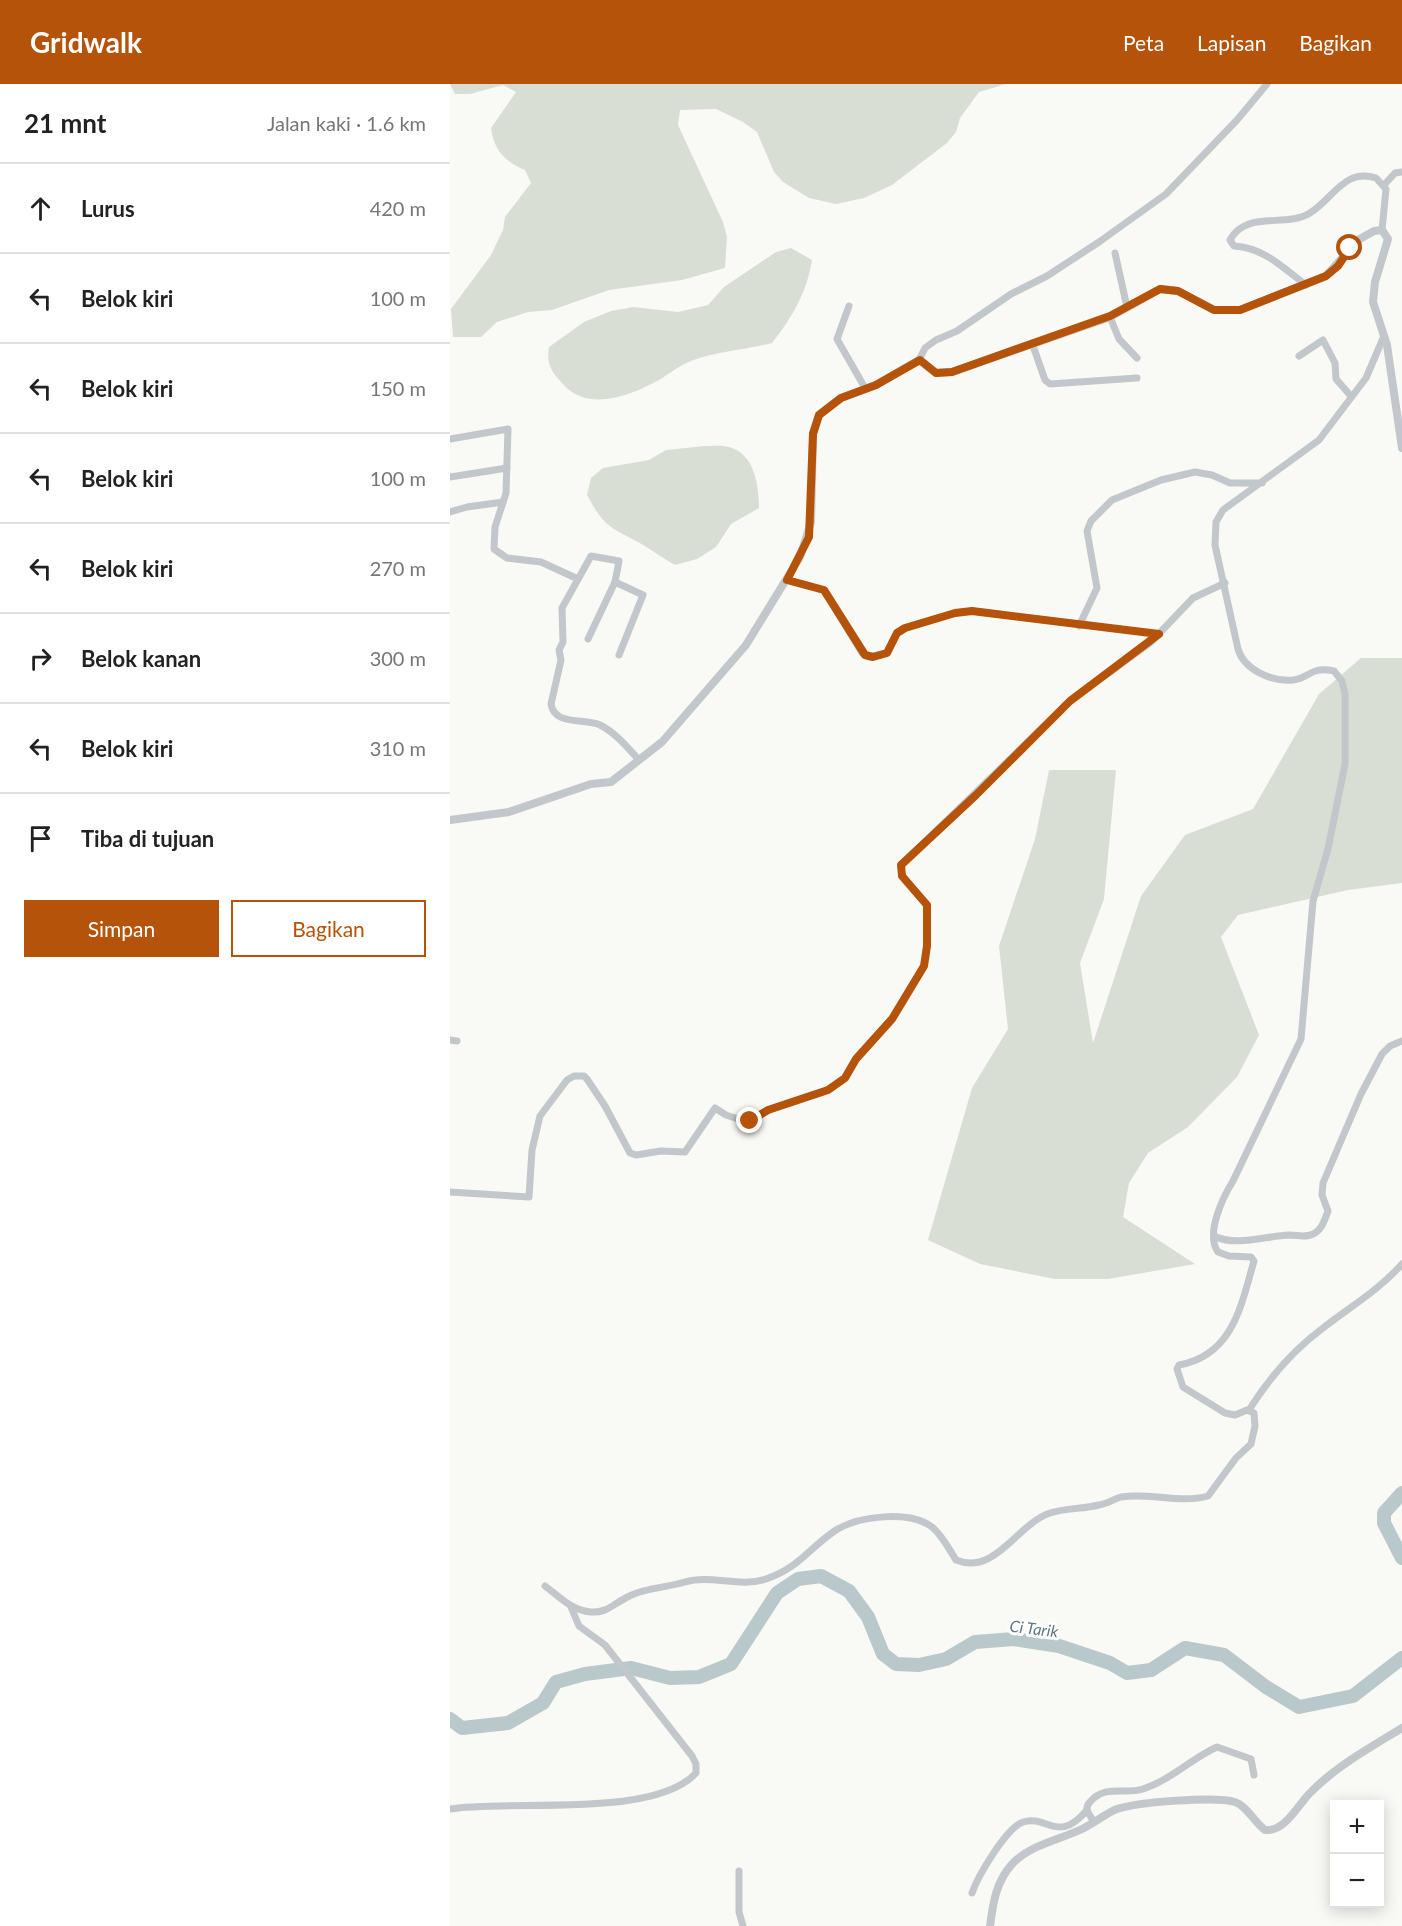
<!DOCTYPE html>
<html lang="id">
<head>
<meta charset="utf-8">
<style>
	body { margin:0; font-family:Lato,sans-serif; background:#f6f6f6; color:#222 }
	.controls { position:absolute; right:18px; bottom:18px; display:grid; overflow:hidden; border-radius:0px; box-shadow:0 3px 15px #0003 }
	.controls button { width:54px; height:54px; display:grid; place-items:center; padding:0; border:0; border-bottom:2px solid #e0e0e0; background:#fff; color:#222; font:30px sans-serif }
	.stop { position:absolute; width:18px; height:18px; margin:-14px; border:4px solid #b45309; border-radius:50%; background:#fff }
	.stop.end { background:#b45309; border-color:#fff; box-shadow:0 2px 6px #0008 }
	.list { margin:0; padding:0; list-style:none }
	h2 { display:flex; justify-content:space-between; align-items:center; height:78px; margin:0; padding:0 24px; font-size:26px }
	h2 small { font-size:20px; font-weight:400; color:#767676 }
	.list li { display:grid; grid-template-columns:39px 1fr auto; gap:18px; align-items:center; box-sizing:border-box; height:90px; padding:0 24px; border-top:2px solid #e0e0e0 }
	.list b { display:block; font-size:22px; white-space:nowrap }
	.list em { font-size:20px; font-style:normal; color:#767676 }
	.actions { display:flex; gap:12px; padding:18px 24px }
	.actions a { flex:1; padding:14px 0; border:2px solid #b45309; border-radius:0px; text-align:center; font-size:21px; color:#b45309 }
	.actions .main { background:#b45309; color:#fff }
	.icon { flex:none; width:33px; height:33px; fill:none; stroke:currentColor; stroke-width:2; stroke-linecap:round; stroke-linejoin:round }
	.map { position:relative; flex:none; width:952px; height:1842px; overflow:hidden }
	header { display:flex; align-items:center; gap:36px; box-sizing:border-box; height:84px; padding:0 30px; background:#b45309; color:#fff }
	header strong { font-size:28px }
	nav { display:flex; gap:33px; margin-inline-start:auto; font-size:21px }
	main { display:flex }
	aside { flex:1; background:#fff }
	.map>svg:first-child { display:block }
	.green { fill:#d9ded5 }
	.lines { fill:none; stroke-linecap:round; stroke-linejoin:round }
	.river { stroke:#b8c8cb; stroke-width:14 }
	.minor { stroke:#c1c7ca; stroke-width:7 }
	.tertiary { stroke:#c1c7ca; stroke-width:8 }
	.route { stroke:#b45309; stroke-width:8 }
	.labels { text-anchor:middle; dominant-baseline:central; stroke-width:6; stroke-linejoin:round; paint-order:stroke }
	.water-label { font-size:16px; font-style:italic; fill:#5d787d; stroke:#fff }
</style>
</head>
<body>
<header>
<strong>Gridwalk</strong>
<nav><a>Peta</a><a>Lapisan</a><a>Bagikan</a></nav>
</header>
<main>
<aside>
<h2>21 mnt<small>Jalan kaki · 1.6 km</small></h2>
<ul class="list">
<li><svg class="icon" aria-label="ahead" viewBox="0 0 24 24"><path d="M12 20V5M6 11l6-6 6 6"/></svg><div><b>Lurus</b></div><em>420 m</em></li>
<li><svg class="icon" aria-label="left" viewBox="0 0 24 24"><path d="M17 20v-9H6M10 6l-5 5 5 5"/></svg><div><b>Belok kiri</b></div><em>100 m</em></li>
<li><svg class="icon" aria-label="left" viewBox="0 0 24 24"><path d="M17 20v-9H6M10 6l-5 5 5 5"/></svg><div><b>Belok kiri</b></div><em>150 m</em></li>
<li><svg class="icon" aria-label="left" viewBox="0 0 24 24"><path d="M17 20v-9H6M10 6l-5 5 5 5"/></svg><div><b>Belok kiri</b></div><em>100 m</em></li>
<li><svg class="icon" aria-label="left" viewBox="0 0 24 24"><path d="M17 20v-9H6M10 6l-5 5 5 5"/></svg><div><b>Belok kiri</b></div><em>270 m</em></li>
<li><svg class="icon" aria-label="right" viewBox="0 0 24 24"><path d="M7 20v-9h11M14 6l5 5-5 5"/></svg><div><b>Belok kanan</b></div><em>300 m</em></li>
<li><svg class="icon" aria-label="left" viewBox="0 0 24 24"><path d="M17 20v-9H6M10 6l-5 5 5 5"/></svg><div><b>Belok kiri</b></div><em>310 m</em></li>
<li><svg class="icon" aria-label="arrive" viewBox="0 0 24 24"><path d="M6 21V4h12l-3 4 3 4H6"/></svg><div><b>Tiba di tujuan</b></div></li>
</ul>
<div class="actions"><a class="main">Simpan</a><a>Bagikan</a></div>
</aside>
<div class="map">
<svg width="952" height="1842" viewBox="0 0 952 1842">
	<rect width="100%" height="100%" fill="#f9f9f6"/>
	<g class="green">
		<path d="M0 0H556L529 8 510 34 506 48 497 59 442 101 414 114 386 120 359 114 333 98 324 88 307 48 293 38 266 25 230 26 228 41 273 138 277 153 275 184 232 196 159 206 102 226 78 228 47 238 31 253H3L1 225 41 171 53 146 55 133 81 99 75 86C54 77 44 66 41 44L66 8 53 1 20 10H5Z"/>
		<path d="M341 164 362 176C357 208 342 234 322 259 295 266 266 267 241 277 230 281 219 290 209 296 180 312 137 329 112 299 101 287 96 279 99 263L134 238 161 227 183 223 228 228 258 221 274 203 326 168Z"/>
		<path d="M255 362C262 362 272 361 279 363 305 370 309 402 309 424L281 440 266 463 247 475 225 481C211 473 198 463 184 456 156 441 153 440 137 411L141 394 153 384 199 376 216 366Z"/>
		<polygon points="911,574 952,574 952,799 898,806 788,831 771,853 809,951 787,993 738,1043 698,1069 679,1099 673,1133 745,1180 658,1195 605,1195 530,1180 478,1156 522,1004 558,945 549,862 585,755 599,686 666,686 654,815 630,879 643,959 691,812 735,751 803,725 869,610"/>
	</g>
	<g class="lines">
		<g class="river">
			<polyline points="952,1409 934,1429 934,1439 952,1474"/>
			<polyline points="0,1635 12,1644 58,1639 93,1619 106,1598 135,1590 181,1584 220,1594 249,1593 281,1580 327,1509 348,1495 371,1492 399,1507 418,1533 433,1570 446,1580 469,1581 496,1575 525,1558 564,1555 609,1562 660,1579 677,1589 701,1586 735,1564 774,1571 816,1603 849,1623 903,1612 952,1574"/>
		</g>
		<g class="minor">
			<polyline points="934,101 945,89 952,88"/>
			<polyline points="665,169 677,223"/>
			<path d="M856 201C833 184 815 164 784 162L780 156C796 126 836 144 860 129 883 115 894 84 926 94L936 105 932 146"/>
			<polyline points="399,222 387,255 415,304"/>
			<polyline points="660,233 669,255 687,274"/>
			<polyline points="582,259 595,296 600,300 687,294"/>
			<polyline points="849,272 873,256 885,279 886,295 900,311"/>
			<polyline points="469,276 475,264 486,256 507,247 561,210 597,192 649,158 716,110 787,36 817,0"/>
			<polyline points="0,355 58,345 56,409 45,443 44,465 57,474 91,478 128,495"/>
			<polyline points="0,393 57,384"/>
			<polyline points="0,428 17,423 53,418"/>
			<polyline points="337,496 374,506 412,569 419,573 437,569 447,549 455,544 505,529 522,527 709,550"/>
			<polyline points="165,498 193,511 169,571"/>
			<polyline points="629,542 647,504 637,447 641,437 662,416 711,396 745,388 762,391 780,399 812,399"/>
			<path d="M138 555 165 498 169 477 141 472 112 524 113 558 109 566 111 576 101 620C104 642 135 634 150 641 166 649 177 663 189 676"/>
			<polyline points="0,956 7,957"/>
			<polyline points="0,1108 79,1113 82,1066 90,1032 117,996 124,992 134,992 137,995 155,1022 180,1069 186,1071 211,1067 235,1068 265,1024 276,1031 297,1038 318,1026 378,1006 395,994 406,975 442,935 474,882 477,862 477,821 452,792 451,781 620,617 700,559 743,514 775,499"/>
			<path d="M764 1152C786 1163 815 1152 839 1151 848 1151 855 1154 863 1150 872 1146 875 1135 878 1127L872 1111 873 1099 911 1010 932 970 940 962 952 957"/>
			<path d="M799 1326C819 1294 842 1267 873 1244 900 1223 929 1206 952 1180"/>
			<path d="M95 1502C111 1514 121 1526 141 1528 156 1529 162 1521 174 1515 192 1504 215 1504 235 1498 261 1490 289 1504 316 1495 349 1484 359 1464 386 1446 409 1432 459 1426 482 1443 492 1451 499 1465 506 1476 545 1492 567 1440 600 1429 615 1424 633 1425 649 1421 657 1420 664 1415 671 1413 699 1408 730 1420 758 1412L786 1374 801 1360 805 1342 804 1329 797 1326 785 1331 775 1329 733 1303 727 1285 729 1281C783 1271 791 1222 804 1177L801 1173 779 1172 768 1168C755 1150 773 1113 783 1097L851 955 863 817 878 765 895 680V610L892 597 884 587C860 582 860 594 843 596 822 598 794 586 788 565L765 461 766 438 773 426 869 356 916 294 934 252"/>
			<path d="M0 1725C61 1715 204 1735 246 1689V1680L242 1672 155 1561 129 1542 121 1523"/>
			<path d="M644 1738C640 1731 633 1725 640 1718 655 1700 675 1711 693 1705 721 1696 742 1674 767 1663L801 1675 804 1691"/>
			<polyline points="289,1787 289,1828 293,1842"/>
			<path d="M522 1809C528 1792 556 1744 573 1738 597 1730 608 1761 637 1726"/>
		</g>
		<g class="tertiary">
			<polyline points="0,736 59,728 141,700 161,698 212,658 296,561 350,473 361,438 363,349 369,331 391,314 426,301 469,276 486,289 502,288 660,233 710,205 728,207 764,226 790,226 876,192 908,156 924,147 932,146 938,155 925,198 923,218 937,261 952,364"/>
			<path d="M540 1842C543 1819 546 1797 563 1779 582 1760 609 1756 632 1745 643 1740 658 1728 667 1725 688 1718 766 1712 785 1718 797 1722 804 1738 815 1746 835 1748 847 1722 860 1709 885 1683 921 1663 952 1644"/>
		</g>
	</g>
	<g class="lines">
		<polyline class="route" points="300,1037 318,1026 378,1006 395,994 406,975 442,935 474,882 477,862 477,821 452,792 451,781 526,711 620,617 709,550 522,527 505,529 455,544 447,549 437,569 423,573 415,571 374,506 337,496 359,453 363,350 369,331 391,314 426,301 470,276 486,289 502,288 660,232 710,205 728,207 764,226 790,226 876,192 888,182 900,164"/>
	</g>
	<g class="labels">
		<g class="water-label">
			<text transform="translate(584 1544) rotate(7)">Ci Tarik</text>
		</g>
	</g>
</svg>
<div class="controls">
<button>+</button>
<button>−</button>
</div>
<div class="stop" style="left:900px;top:164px"></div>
<div class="stop end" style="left:300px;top:1037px"></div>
</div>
</main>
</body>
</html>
